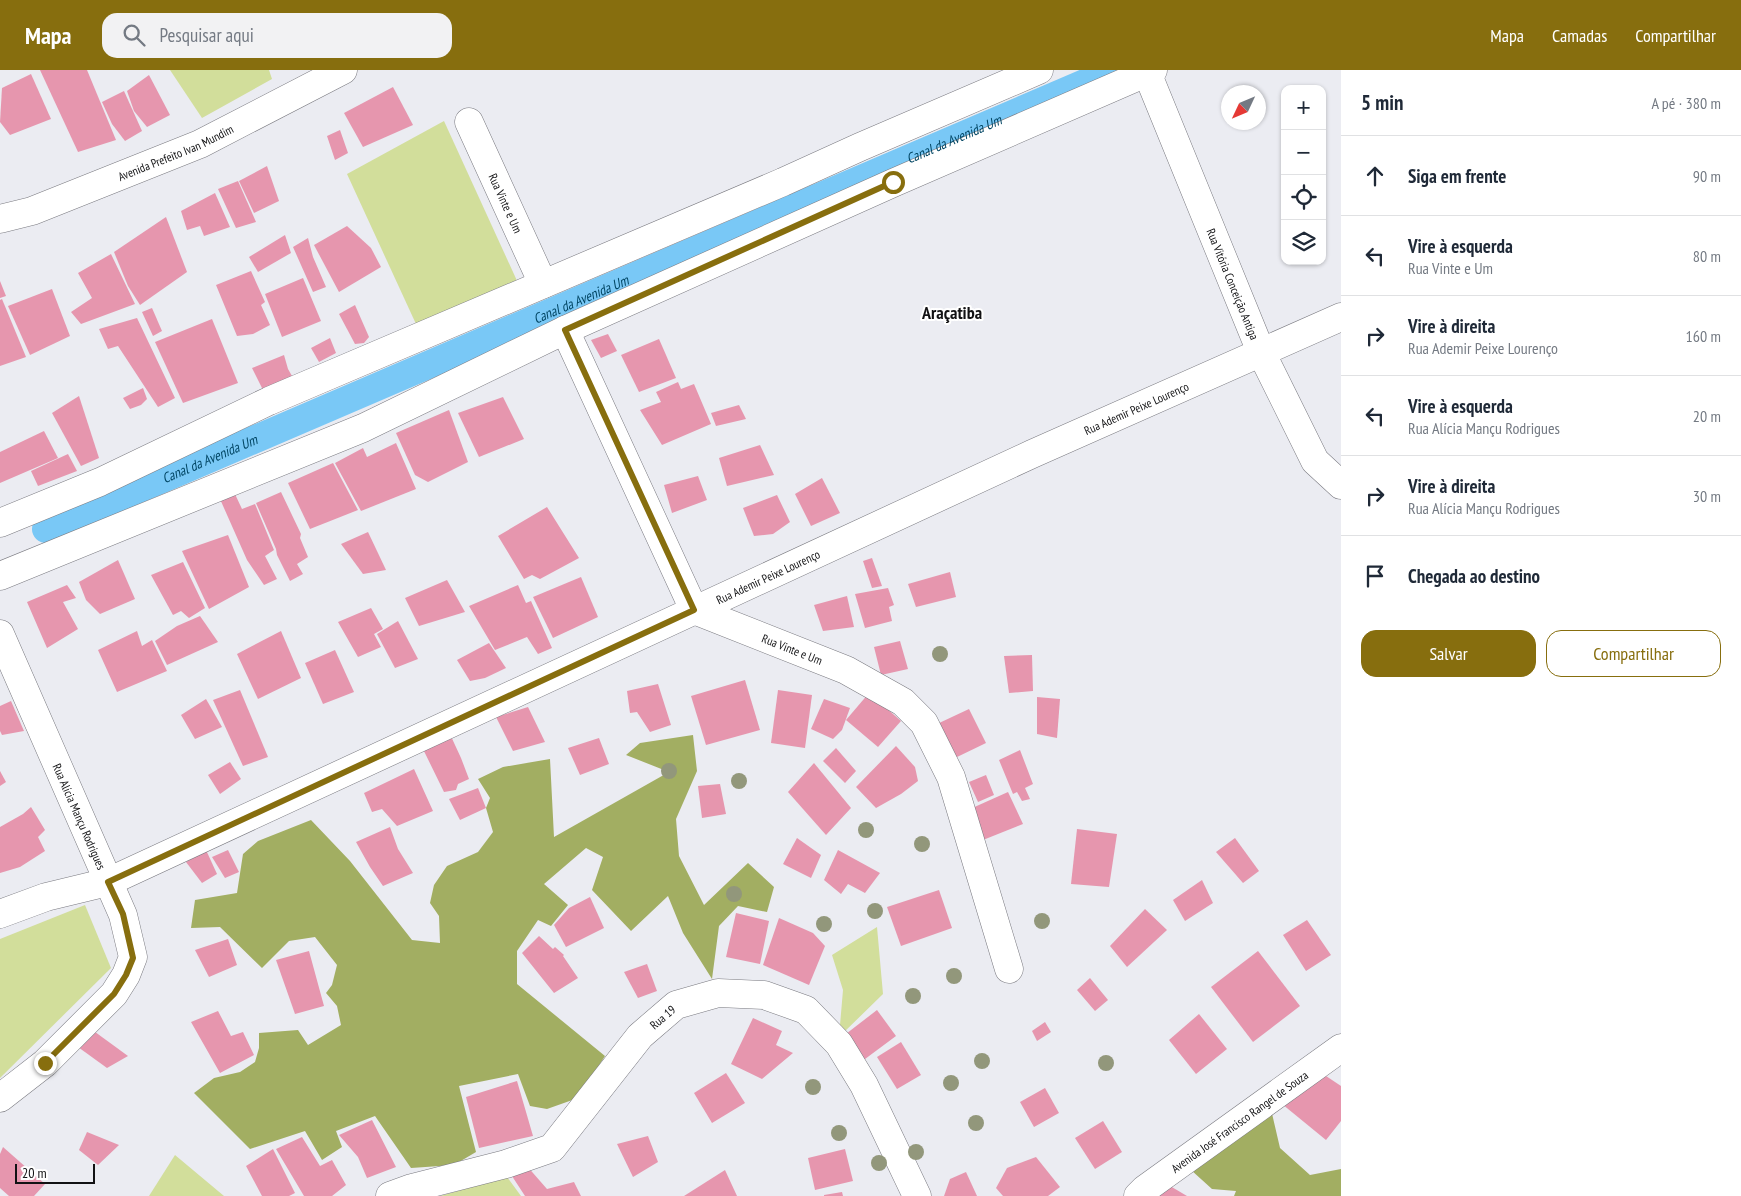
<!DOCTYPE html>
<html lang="pt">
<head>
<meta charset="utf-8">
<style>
	body { margin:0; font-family:"PT Sans Narrow",sans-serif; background:#f2f2f3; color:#1f2937 }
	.controls { position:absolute; right:15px; top:15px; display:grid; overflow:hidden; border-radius:10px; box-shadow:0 1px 4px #0004 }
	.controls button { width:45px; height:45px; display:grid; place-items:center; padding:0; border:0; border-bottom:1px solid #e0e1e3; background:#fff; color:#1f2937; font:25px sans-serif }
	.compass { position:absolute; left:1221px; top:15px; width:45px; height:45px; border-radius:50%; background:#fff; box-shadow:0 1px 4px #0004; rotate:226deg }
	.scale { position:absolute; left:15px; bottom:12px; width:80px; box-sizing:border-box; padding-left:5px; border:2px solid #121214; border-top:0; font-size:14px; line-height:18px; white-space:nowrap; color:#121214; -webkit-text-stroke:4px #fff; paint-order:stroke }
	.stop { position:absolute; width:15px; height:15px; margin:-11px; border:4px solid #876e0e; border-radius:50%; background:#fff }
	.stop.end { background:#876e0e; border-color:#fff; box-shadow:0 1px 5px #0008 }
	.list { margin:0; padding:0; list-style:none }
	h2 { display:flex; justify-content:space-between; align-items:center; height:65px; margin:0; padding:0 20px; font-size:21px }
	h2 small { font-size:16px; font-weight:400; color:#747a83 }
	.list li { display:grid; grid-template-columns:32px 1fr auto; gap:15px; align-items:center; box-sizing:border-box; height:80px; padding:0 20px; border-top:1px solid #e0e1e3 }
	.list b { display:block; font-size:19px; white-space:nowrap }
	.list p { margin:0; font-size:16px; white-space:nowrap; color:#747a83 }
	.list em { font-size:16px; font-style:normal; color:#747a83 }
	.actions { display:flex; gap:10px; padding:15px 20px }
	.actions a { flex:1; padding:11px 0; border:1px solid #876e0e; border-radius:15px; text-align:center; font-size:18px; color:#876e0e }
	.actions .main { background:#876e0e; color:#fff }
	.icon { flex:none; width:28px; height:28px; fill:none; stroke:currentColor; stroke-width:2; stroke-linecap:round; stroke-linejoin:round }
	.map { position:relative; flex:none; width:1341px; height:1126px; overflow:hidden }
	header { display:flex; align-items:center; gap:30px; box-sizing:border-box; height:70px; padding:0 25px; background:#876e0e; color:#fff }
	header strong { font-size:24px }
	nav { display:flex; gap:28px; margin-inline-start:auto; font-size:18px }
	.search { width:350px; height:45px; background:#f2f2f3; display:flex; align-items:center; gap:12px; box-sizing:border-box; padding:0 18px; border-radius:15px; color:#747a83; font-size:19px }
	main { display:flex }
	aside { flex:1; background:#fff }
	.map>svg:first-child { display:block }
	.green { fill:#d2de9b }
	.forest { fill:#a2ae62 }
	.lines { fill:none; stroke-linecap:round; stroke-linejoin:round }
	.canal { stroke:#79c8f6; stroke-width:28 }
	.building { fill:#e696ae }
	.minor-casing { stroke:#7a7a80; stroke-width:29 }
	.tertiary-casing { stroke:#7a7a80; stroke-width:29 }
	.primary-casing { stroke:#7a7a80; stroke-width:29 }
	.minor { stroke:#fff; stroke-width:28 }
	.tertiary { stroke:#fff; stroke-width:28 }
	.primary { stroke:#fff; stroke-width:28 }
	.tree { fill:#92977b }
	.route { stroke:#876e0e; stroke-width:6 }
	.labels { text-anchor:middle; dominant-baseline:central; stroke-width:4; stroke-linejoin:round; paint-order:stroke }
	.street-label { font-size:12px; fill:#121214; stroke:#fff }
	.water-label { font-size:14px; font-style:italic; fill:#004563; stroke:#fff }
	.district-label { font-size:18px; font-weight:bold; fill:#121214; stroke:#fff }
</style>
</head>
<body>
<header>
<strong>Mapa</strong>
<div class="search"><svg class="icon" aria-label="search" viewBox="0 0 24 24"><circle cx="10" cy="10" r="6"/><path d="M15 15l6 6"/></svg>Pesquisar aqui</div>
<nav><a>Mapa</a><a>Camadas</a><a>Compartilhar</a></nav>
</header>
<main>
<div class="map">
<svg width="1341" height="1126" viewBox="0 0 1341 1126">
	<rect width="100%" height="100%" fill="#ebecf2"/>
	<g class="green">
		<polygon points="170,0 269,0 272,9 202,48"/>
		<polygon points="444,51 518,213 416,254 347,104"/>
		<polygon points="85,835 111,898 0,1008 0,869"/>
		<polygon points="877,857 883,924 839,967 843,920 832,885"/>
		<polygon points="175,1085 224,1126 149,1126"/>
		<polygon points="507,1107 521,1126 440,1126"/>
	</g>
	<g class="forest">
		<polygon points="693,665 697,701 676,749 679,786 704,835 748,793 774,817 767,842 738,836 719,856 712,909 683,863 668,826 631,861 592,820 603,787 586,778 544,814 568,835 551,856 538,850 517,881 517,914 605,986 578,1028 547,1039 530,1036 518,1004 459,1016 476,1082 454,1095 411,1098 375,1046 336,1061 342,1077 322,1090 305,1061 250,1079 194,1023 214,1008 240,1002 255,992 259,978 259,963 298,960 308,975 341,955 337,936 326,923 332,915 337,895 315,867 289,871 262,898 220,857 191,858 195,830 237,823 243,784 258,771 311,750 350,791 412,870 440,873 439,846 430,833 434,815 447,796 478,782 493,762 486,738 490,728 478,709 503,697 550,689 554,767 669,702 626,685 640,673"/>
		<polygon points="1270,1035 1280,1078 1310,1105 1341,1099 1341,1126 1234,1126 1236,1121 1212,1119 1191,1100"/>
	</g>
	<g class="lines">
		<path class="canal" id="s1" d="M46 459 1115 0"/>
	</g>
	<g class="building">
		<polygon points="40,0 87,0 116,70 78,82"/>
		<polygon points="31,4 51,49 10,65 0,52 2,18"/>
		<polygon points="149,5 170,45 147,57 134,41 127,21"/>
		<polygon points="393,17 413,55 363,77 344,43"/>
		<polygon points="124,21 142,61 125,71 112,54 102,32"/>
		<polygon points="340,60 348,83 335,90 327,66"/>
		<polygon points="267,96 279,131 254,143 239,111"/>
		<polygon points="238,111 256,152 236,158 218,119"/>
		<polygon points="215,123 230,157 204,166 200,156 187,160 181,141"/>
		<polygon points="166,147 187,202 140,235 128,216 114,182"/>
		<polygon points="347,156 371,178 381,197 339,222 314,175"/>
		<polygon points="285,165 291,183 258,202 249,187"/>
		<polygon points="308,168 313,187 326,217 313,222 293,177"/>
		<polygon points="111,184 135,234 81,254 71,242 92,228 78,203"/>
		<polygon points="251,201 265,232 261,235 270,255 253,264 237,266 216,215"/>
		<polygon points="303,208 321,251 282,267 265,224"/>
		<polygon points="0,211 6,226 0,228"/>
		<polygon points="52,219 70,266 30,285 8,236"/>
		<polygon points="2,229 26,287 0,296 0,230"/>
		<polygon points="355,235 369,267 364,273 355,274 339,244"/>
		<polygon points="152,238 162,261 153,266 142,242"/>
		<polygon points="137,248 175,328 158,337 118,276 108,279 99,259"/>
		<polygon points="212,249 238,313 183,333 155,272"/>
		<polygon points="608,264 617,281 601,288 591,270"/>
		<polygon points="330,268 336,283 319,292 311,278"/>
		<polygon points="659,269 676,308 639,322 621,285"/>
		<polygon points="284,285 288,299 292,306 263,320 252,298"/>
		<polygon points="678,312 681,319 694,314 711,354 662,375 640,340 661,332 656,322"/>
		<polygon points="143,318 147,329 141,335 130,339 123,328"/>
		<polygon points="79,326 99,388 81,396 52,343"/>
		<polygon points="503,327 524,369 479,387 458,343"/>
		<polygon points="739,335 746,349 716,356 711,343"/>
		<polygon points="449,340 468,392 428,412 415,405 396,363"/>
		<polygon points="44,361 58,388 0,413 0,382"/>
		<polygon points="396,373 416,419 361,441 335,393 363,378 367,387"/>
		<polygon points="760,375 774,405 727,416 719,388"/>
		<polygon points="68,384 77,401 38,416 31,401"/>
		<polygon points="333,393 358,440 310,459 288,413"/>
		<polygon points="698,406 707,430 672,443 664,415"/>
		<polygon points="822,408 840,443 811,456 795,424"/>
		<polygon points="234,422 242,439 255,434 274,480 265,486 277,509 264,515 247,490 220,429"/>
		<polygon points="281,422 301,464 300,468 308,487 297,494 303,504 290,511 277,485 276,479 256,433"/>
		<polygon points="777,425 790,452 773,464 754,466 743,438"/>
		<polygon points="547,437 579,488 540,509 532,505 524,509 498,466"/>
		<polygon points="368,462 386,500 363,504 341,474"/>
		<polygon points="228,465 249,517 209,539 182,481"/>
		<polygon points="872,488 882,516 872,518 863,491"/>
		<polygon points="118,490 135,529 100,544 86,530 79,512"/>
		<polygon points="183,492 205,538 189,548 181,541 173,545 151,505"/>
		<polygon points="950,502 956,527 916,537 908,514"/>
		<polygon points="581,507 598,547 553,568 533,527"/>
		<polygon points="447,510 465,542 419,556 405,528"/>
		<polygon points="67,515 76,528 63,532 78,559 47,578 27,532"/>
		<polygon points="518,515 526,533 531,531 552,578 538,584 527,567 495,580 469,536"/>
		<polygon points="888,518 894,535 889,537 892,551 865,558 855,524"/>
		<polygon points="847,526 854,557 823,561 814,535"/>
		<polygon points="371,538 383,559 374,564 381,577 358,587 338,552"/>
		<polygon points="200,546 218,572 167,595 155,571 177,556"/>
		<polygon points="398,551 418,589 395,598 377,564"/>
		<polygon points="137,561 142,576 152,570 167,601 117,622 98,580"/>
		<polygon points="281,561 301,608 258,629 237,584"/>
		<polygon points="900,571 908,599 881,605 874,577"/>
		<polygon points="489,573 506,598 485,608 470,611 457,590"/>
		<polygon points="335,580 354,622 323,634 305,593"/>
		<polygon points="1032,585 1033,621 1009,623 1004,586"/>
		<polygon points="745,610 760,660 706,675 691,626"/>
		<polygon points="658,614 671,655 650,662 637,642 630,643 627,621"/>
		<polygon points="240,620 268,687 243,696 213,630"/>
		<polygon points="778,620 812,625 805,678 771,673"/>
		<polygon points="869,623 901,651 878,677 846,650"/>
		<polygon points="1037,627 1060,629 1057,668 1037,664"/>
		<polygon points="206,629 222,657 195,669 181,645"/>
		<polygon points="824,629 850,638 842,660 833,669 811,659"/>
		<polygon points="11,631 24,661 2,665 0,661 0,636"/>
		<polygon points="528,637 545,672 513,681 496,647"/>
		<polygon points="969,639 986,673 955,688 937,654"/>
		<polygon points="449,662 461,688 469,709 458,714 456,720 444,722 422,677"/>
		<polygon points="599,668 609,694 580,705 568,678"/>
		<polygon points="896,676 915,697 918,711 901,724 876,738 856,717"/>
		<polygon points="836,678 856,701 845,713 823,691"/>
		<polygon points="1020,680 1033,714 1025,718 1030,729 1022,731 1017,722 1013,724 999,690"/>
		<polygon points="230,692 241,709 220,724 208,705"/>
		<polygon points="814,693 851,738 826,765 788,722"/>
		<polygon points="414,699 433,741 397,756 382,739 372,742 364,723"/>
		<polygon points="0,701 6,712 0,716"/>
		<polygon points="986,705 994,725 978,732 969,712"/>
		<polygon points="720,714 726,744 702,748 698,716"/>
		<polygon points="478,718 486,738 460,750 449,729"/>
		<polygon points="1008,722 1023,754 983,770 970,739"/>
		<polygon points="31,737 45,760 38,767 45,781 20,797 0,803 0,757 23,744"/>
		<polygon points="390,757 398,779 413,803 383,816 370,797 356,772"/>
		<polygon points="1077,759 1117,764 1109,817 1071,814"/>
		<polygon points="797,768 821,785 811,808 783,794"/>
		<polygon points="1235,768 1259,801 1243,813 1216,782"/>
		<polygon points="206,780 217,804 202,813 186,792"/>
		<polygon points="228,780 239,802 225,808 212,787"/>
		<polygon points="838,780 880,803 865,823 848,814 841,824 824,810"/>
		<polygon points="1202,810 1213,833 1185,851 1173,830"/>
		<polygon points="939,820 952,858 901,876 887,837"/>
		<polygon points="590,827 604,858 566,877 554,855 569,838"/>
		<polygon points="1145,839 1167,860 1127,897 1110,876"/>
		<polygon points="736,843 769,851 760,894 726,887"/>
		<polygon points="779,848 813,863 825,876 809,915 763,895"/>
		<polygon points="1307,850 1331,885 1306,901 1283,865"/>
		<polygon points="539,866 553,879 555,877 564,885 563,886 578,908 554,923 522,883"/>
		<polygon points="228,869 237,895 209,907 195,880"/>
		<polygon points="309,881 324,936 295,944 276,890"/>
		<polygon points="1258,881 1300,936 1253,972 1211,917"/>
		<polygon points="647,894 657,921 638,928 624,902"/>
		<polygon points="1090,908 1108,930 1095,941 1077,920"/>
		<polygon points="877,940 896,966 861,992 842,967"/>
		<polygon points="218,941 231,966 243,962 254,985 220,1003 191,952"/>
		<polygon points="1199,944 1227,979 1196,1004 1169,970"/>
		<polygon points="753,948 782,961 776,975 793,983 762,1009 731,994"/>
		<polygon points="1045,952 1051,962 1037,971 1032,961"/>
		<polygon points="91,959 128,986 107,998 78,977"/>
		<polygon points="901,972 921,1005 897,1019 877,987"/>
		<polygon points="1317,1000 1341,1016 1341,1051 1326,1070 1282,1034"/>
		<polygon points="726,1003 745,1033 712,1053 694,1023"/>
		<polygon points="517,1011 533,1066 479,1078 466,1027"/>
		<polygon points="1045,1018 1059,1043 1034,1057 1020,1032"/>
		<polygon points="372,1050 396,1097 367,1108 358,1087 339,1065"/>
		<polygon points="1103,1051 1122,1082 1095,1099 1075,1068"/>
		<polygon points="87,1062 119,1075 98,1095 79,1080"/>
		<polygon points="648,1066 658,1092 633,1107 617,1074"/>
		<polygon points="302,1067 320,1096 332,1090 346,1115 332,1126 304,1126 276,1079"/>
		<polygon points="3,1077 45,1114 34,1126 9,1126 0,1118 0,1084"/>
		<polygon points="273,1079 295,1123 289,1126 262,1126 246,1096"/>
		<polygon points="845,1079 853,1111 815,1120 808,1088"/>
		<polygon points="1036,1087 1060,1117 1048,1126 1003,1126 996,1118 1007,1098"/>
		<polygon points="526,1095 547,1119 574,1112 581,1126 525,1126 510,1103"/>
		<polygon points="725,1100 737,1126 684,1126"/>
		<polygon points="966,1102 977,1126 944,1126 950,1109"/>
		<polygon points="1165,1113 1187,1126 1158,1126"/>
		<polygon points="842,1122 843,1126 824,1126 824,1125"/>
	</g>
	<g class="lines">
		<defs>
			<g id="minor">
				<path id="s2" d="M1146 0 1261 282 1315 391 1341 415"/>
				<path id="s3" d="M469 52 543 214"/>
				<path id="s4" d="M565 260 694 540 846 600 903 632 924 653 951 707 1009 899"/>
				<path id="s5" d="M0 564 123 845 133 887 126 905 114 924 45 993 0 1028"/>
				<path id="s6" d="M0 844 46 827 108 812 1032 384 1341 247"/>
				<path id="s7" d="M390 1126 412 1118 506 1094 552 1078 640 966 676 935 718 923 764 925 806 940 839 974 864 1015 917 1126"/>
				<path id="s8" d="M1138 1126 1145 1119 1341 978"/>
			</g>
			<g id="tertiary">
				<polyline points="0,453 100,412 269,331 783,112 860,77 1039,0"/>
				<polyline points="0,506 363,358 565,260 893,113 1153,0"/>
			</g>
			<g id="primary">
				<path id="s9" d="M0 149 32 141 200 74 343 0"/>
			</g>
		</defs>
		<use href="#minor" class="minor-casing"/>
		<use href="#tertiary" class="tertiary-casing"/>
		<use href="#primary" class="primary-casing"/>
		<use href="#minor" class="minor"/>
		<use href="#tertiary" class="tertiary"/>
		<use href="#primary" class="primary"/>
	</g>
	<g class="tree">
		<circle cx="940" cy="584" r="8"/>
		<circle cx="669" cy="701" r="8"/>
		<circle cx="739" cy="711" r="8"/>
		<circle cx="866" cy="760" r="8"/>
		<circle cx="922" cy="774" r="8"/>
		<circle cx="734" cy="824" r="8"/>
		<circle cx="875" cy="841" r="8"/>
		<circle cx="1042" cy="851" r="8"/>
		<circle cx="824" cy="854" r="8"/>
		<circle cx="954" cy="906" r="8"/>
		<circle cx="913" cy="926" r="8"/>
		<circle cx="982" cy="991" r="8"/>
		<circle cx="1106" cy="993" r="8"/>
		<circle cx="951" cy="1013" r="8"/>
		<circle cx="813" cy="1017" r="8"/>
		<circle cx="976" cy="1053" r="8"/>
		<circle cx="839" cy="1063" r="8"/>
		<circle cx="916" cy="1082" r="8"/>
		<circle cx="879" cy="1093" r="8"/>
	</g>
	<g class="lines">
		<polyline class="route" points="45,993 114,924 126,905 133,888 123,844 108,812 694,540 565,260 893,112"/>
	</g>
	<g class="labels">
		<g class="street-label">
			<text stroke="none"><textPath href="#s9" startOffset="188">Avenida Prefeito Ivan Mundim</textPath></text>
			<text stroke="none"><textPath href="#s3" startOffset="89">Rua Vinte e Um</textPath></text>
			<text stroke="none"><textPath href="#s2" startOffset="231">Rua Vitória Conceição Antiga</textPath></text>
			<text stroke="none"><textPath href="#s6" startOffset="1245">Rua Ademir Peixe Lourenço</textPath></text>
			<text stroke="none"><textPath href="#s6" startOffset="840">Rua Ademir Peixe Lourenço</textPath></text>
			<text stroke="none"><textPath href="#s4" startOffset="414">Rua Vinte e Um</textPath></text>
			<text stroke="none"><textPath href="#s5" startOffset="199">Rua Alícia Mançu Rodrigues</textPath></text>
			<text stroke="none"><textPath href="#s7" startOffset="341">Rua 19</textPath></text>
			<text stroke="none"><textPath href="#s8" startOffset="126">Avenida José Francisco Rangel de Souza</textPath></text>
		</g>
		<g class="water-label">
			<text stroke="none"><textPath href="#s1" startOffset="988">Canal da Avenida Um</textPath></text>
			<text stroke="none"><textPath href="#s1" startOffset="582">Canal da Avenida Um</textPath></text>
			<text stroke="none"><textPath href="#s1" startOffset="178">Canal da Avenida Um</textPath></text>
		</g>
		<g class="district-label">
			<text x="952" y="242">Araçatiba</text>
		</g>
	</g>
</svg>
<div class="controls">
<button>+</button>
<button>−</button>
<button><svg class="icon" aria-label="locate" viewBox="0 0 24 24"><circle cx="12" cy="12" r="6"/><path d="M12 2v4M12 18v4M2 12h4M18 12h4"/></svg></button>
<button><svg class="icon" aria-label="layers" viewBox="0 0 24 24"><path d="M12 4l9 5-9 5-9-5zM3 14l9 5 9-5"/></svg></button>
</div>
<svg class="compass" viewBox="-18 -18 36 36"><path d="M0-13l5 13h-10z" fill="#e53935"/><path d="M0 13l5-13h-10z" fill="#747a83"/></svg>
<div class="scale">20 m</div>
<div class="stop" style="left:893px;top:112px"></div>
<div class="stop end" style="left:45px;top:993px"></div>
</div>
<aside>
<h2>5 min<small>A pé · 380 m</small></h2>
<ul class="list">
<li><svg class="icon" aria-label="ahead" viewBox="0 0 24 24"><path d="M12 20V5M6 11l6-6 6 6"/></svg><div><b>Siga em frente</b></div><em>90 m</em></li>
<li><svg class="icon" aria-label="left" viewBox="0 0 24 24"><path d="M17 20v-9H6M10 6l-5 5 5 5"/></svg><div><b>Vire à esquerda</b><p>Rua Vinte e Um</p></div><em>80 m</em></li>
<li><svg class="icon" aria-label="right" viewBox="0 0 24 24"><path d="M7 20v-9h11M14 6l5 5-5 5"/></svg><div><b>Vire à direita</b><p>Rua Ademir Peixe Lourenço</p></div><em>160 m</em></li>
<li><svg class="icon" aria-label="left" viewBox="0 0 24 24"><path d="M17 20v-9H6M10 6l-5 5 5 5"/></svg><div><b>Vire à esquerda</b><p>Rua Alícia Mançu Rodrigues</p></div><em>20 m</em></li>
<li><svg class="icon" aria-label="right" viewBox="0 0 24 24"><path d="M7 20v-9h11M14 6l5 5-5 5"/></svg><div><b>Vire à direita</b><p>Rua Alícia Mançu Rodrigues</p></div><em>30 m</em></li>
<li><svg class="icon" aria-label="arrive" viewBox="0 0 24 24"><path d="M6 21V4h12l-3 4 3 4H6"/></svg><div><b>Chegada ao destino</b></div></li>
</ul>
<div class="actions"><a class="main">Salvar</a><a>Compartilhar</a></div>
</aside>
</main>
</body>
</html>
